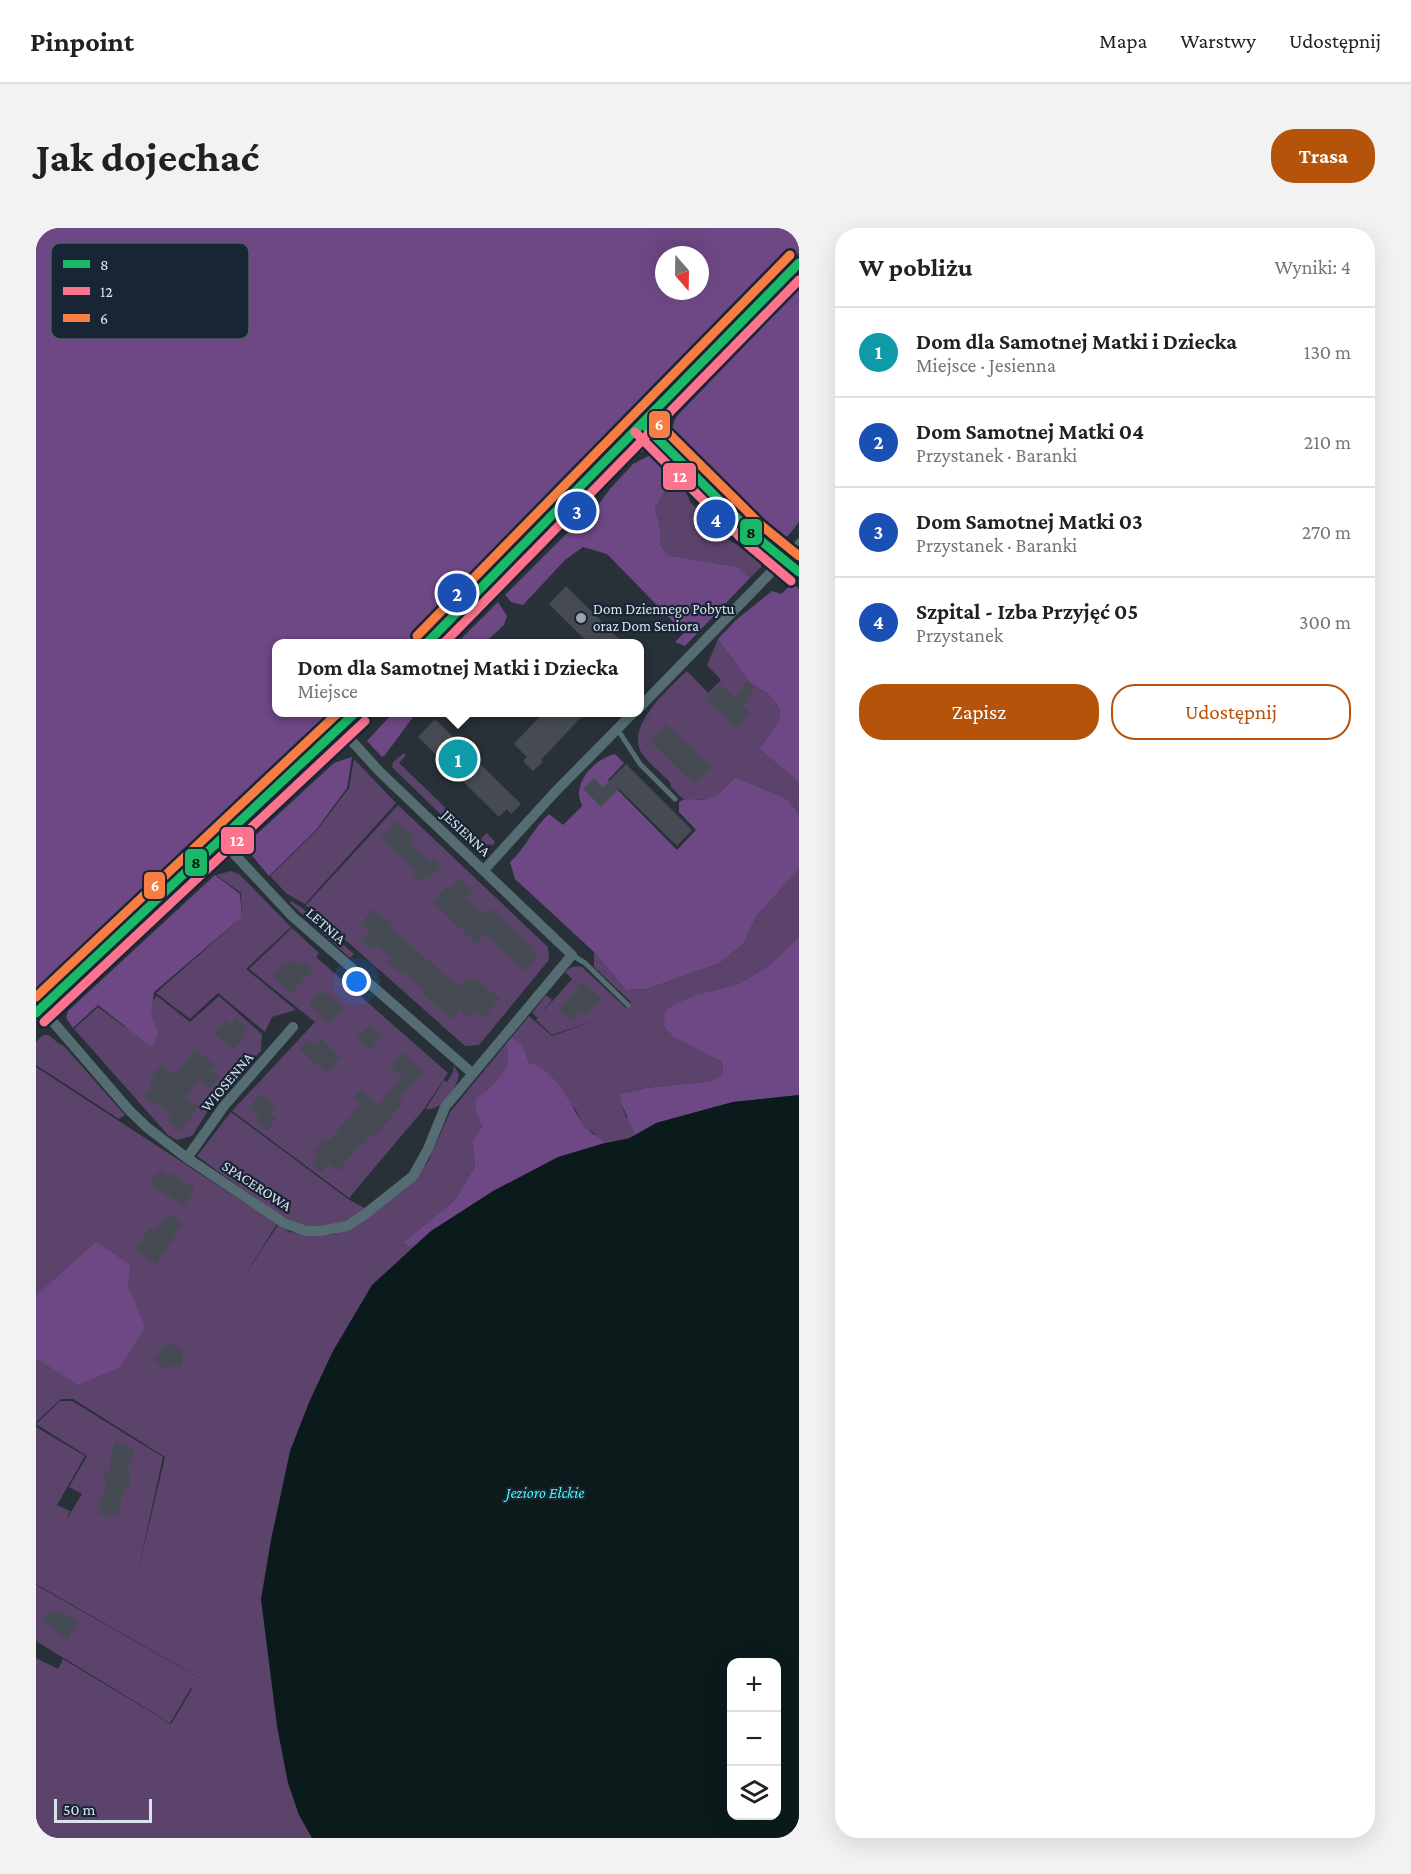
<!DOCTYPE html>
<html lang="pl">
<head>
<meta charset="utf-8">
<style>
	body { margin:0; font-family:"Crimson Pro",serif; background:#f2f2f2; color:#202124 }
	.controls { position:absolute; right:18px; bottom:18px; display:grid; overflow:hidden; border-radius:12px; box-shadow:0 6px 24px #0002 }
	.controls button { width:54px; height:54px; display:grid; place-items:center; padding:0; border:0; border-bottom:2px solid #e0e0e0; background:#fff; color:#202124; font:30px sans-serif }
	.compass { position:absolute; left:619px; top:18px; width:54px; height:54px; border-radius:50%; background:#fff; box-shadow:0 6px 24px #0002; rotate:160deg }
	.scale { position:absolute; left:18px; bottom:15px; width:98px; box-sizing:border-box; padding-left:6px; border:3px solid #dae3ed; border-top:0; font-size:16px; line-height:21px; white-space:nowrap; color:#dae3ed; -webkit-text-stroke:4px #182534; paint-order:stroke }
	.you { position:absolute; left:321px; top:754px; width:21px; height:21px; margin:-15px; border:4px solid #fff; border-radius:50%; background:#1a73e8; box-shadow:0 0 0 9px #1a73e833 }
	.badge { display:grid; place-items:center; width:39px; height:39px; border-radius:50%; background:#b45309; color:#fff; font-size:20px; font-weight:700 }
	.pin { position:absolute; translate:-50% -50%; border:3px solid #fff; box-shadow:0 2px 6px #0006 }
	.popup { position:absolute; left:236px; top:411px; width:372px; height:78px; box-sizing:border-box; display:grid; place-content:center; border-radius:12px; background:#fff; filter:drop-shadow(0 2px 4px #0005); font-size:20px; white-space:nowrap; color:#757577 }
	.popup b { font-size:22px; color:#202124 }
	.popup::after { content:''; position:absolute; left:50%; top:100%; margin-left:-12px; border:12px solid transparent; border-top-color:#fff }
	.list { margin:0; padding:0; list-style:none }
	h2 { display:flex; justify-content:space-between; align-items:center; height:78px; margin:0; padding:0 24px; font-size:26px }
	h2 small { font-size:20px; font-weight:400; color:#757577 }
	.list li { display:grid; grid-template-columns:39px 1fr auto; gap:18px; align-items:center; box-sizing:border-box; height:90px; padding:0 24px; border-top:2px solid #e0e0e0 }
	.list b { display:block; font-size:22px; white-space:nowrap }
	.list p { margin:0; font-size:20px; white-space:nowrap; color:#757577 }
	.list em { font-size:20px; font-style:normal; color:#757577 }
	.actions { display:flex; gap:12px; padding:18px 24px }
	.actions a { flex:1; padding:14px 0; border:2px solid #b45309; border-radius:24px; text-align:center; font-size:21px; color:#b45309 }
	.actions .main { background:#b45309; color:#fff }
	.icon { flex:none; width:33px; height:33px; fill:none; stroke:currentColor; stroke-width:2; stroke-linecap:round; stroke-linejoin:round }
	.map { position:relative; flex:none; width:763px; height:1610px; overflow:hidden; border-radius:24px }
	header { display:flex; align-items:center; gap:36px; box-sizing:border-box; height:84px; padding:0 30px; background:#fff; border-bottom:2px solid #e0e0e0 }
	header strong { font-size:28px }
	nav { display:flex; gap:33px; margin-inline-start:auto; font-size:21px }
	.intro { display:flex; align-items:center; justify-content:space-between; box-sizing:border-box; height:144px; padding:0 36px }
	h1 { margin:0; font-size:42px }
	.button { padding:15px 27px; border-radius:24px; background:#b45309; color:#fff; font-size:21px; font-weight:700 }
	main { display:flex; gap:36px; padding:0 36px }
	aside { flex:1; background:#fff; border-radius:24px; box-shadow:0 6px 24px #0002 }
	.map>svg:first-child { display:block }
	.green { fill:#5b436b; fill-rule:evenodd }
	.forest { fill:#6e4885; fill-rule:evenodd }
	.water { fill:#0b1b1b; fill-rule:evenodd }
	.building { fill:#464b53 }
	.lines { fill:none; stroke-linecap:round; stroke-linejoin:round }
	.lane { stroke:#556c73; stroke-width:5 }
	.street { stroke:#556c73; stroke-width:10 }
	.secondary { stroke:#526c75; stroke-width:15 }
	.bus-1-casing { stroke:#182534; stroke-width:14 }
	.bus-2-casing { stroke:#182534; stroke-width:14 }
	.bus-3-casing { stroke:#182534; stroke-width:14 }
	.bus-1 { stroke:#1ab867; stroke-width:9 }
	.bus-2 { stroke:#fc738d; stroke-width:9 }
	.bus-3 { stroke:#f77d43; stroke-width:9 }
	.poi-dot { fill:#9ca4ae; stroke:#182534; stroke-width:2 }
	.labels { text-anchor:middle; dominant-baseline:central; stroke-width:4.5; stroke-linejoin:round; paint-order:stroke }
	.poi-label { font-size:15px; fill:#dae3ed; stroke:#182534; text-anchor:start }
	.street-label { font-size:15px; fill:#dae3ed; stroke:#182534 }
	.water-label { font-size:16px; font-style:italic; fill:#3efef5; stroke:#182534 }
	.key { fill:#182534; stroke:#525e6c; stroke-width:1.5 }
	.key-label { font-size:16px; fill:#dae3ed }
	.line-badge { stroke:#182534; stroke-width:2 }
	.badge-label { font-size:16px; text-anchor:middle; font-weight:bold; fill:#fff }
	.pale-badge-label { font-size:16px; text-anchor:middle; font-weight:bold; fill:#111 }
</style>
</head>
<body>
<header>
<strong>Pinpoint</strong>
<nav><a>Mapa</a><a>Warstwy</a><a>Udostępnij</a></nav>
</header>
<div class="intro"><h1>Jak dojechać</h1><a class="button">Trasa</a></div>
<main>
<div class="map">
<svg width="763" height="1610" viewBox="0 0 763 1610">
	<rect width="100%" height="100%" fill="#283038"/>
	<g class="green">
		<polygon points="763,44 763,49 632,185 627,201 625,192 629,185"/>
		<path d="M605 217 614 218 608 223 593 229 555 267C567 248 582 222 605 217Z"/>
		<polygon points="637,243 638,247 643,253 646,252 654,274 694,313 724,329 726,333 725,339 714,350 702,339 632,327 624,316 624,300 619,280 631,260"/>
		<polygon points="450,367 455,368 408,415 400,416 446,369"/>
		<path d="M682 411 713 454 732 466 744 481V491L723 521 763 554V585L751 571 699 549 680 569 671 572 647 571 635 559 634 554C625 545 612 535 605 524 590 497 634 459 651 443L672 465 685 452 671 437Z"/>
		<polygon points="302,520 308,520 294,526 212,602 208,612 204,614 208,602 291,525"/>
		<polygon points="368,525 370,527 363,535 443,612 451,605 459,614 457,617 433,614 356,539 357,534"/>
		<polygon points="318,531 360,575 269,676 251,666 234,648 281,602 313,560"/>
		<polygon points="362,577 512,719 513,732 443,817 429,818 270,677"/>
		<polygon points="183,631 188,631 174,639 24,778 27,770 170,637"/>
		<path d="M763 641V708L735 736 703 756 663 766 674 827 686 834 687 845 677 853 609 860 585 866V875L590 889 620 895 763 867 576 914 335 1610H0V1430L22 1441 27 1431 135 1496 156 1461 155 1460 134 1495 0 1413V1357L234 1490 0 1356V1199L49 1228 21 1277 34 1283 30 1292 46 1266 33 1259 51 1228 0 1196 24 1173H36L127 1229 102 1343 129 1229 37 1171H25L0 1194V839L241 996 205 1053 242 997 254 1004 283 1008 299 1006 314 1001 381 947 392 934 414 884 493 788 516 808 560 792 516 807 500 792 502 790 496 785 510 767 516 772 505 786 536 751 529 744C534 739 539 737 546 739L590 780 595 774 558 739V724L590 762 611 761 684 735 707 716 720 689ZM488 820 493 835 540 882 549 900 560 906 395 1003 376 1020 366 1015 419 972 439 938 436 912 446 899 440 885 450 862 465 851 471 839 473 824Z"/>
		<polygon points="195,643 203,646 255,699 210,741 260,782 236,789 229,804 182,765 154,791 120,765 206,689 205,665 180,647"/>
		<polygon points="255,673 266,680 318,726 314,730 254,675"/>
		<polygon points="256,700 283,725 280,729 412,845 388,881 313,970 196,883 279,794 213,741"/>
		<polygon points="121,768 154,794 183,768 226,806 225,823 180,870 156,908 141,912 132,907 38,801 62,779 89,799"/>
		<polygon points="7,807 13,807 22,815 28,818 89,887 83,891 0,837 0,814"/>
		<path d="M418 837 423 847C420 861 406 883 390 881L408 852 411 854 417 844Z"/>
		<path d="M195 884 312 971 330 981C283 1015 255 996 214 966 196 954 179 941 161 928Z"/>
	</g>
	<g class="forest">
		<path d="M0 0H763V25L458 336 444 344 396 395 380 415 240 416V484L311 485 0 773ZM628 27H664V63H628Z"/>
		<path d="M763 61V294C754 305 750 315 734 311L632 212 640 189Z"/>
		<polygon points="620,224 637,243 631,260 619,280 624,300 624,316 632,327 702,339 714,350 649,418 639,414 648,405 571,326 547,319 529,332 487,377 475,374 469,367 527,309 561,279 573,262 597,236"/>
		<polygon points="755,357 759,357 763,361 763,554 723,521 744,491 744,481 732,466 713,454 682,411 700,392 736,363 745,366"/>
		<polygon points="462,374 471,388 468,397 449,415 421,415"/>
		<polygon points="353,485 380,485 349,527 346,529 331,513 355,487"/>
		<path d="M579 526 588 535 572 552 641 622 660 602 643 584V574C650 570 654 571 662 572 679 574 688 560 699 549L751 571 763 585V641L720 689 707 716 684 735 611 761 590 762 558 724 479 651 474 634C490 620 497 600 513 586L527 597 546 578C545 574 542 568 543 564 545 545 563 530 579 526Z"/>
		<polygon points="316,529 311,560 280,602 233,648 213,624 220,607 298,535"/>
		<polygon points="179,647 204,666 206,689 118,764 115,786 122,806 117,818 114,818 62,777 37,800 30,790 32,783"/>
		<polygon points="763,708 763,867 697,874 620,895 600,908 585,875 585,866 609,860 677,853 687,845 686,834 637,808 628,798 629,783 641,775 663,766 703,756 735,736"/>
		<path d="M476 809 488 820 493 835C521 842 533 876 548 897 551 903 563 909 569 915L522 929 395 1003 376 1020 366 1015 419 972 439 938 436 912 446 899 440 885V871C457 856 479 843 470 816Z"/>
		<polygon points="60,1014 94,1037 92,1058 109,1099 84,1139 42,1157 0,1130 0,1068"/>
	</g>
	<path class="water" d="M763 867V1610H276L263 1587 252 1555 241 1498 225 1371 235 1312 254 1223 274 1172 297 1123 336 1057 395 1003 457 963 522 929 569 915 592 911 620 895 697 874ZM696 1434H740V1588H696Z"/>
	<g class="building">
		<polygon points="530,358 588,416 553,416 513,376"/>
		<polygon points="710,453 719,458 707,478 714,485 700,500 670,471 684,456 699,470"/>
		<polygon points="508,484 550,484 505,532 507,534 497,543 487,533 491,529 478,516"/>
		<polygon points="399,491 485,576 475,586 471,581 463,589 382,509"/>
		<polygon points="630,496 675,539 658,556 614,513"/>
		<polygon points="590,536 656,602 641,618 583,561 565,579 547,561 558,550 567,559"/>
		<polygon points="361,593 378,609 373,615 394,634 398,630 406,637 394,650 393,648 387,654 377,646 380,643 344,610"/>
		<polygon points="424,650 437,663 430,670 449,686 454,680 495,717 493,719 502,728 488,743 449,706 441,716 396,674 411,658 414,661"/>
		<polygon points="338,681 356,696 354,699 423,759 431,751 435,754 439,749 464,771 448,789 441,783 435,790 424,781 415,792 386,765 388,762 368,744 366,747 351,734 355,729 340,717 335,722 325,714 334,704 324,696"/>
		<polygon points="256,732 266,738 269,734 277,742 255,765 237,748 249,735 251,737"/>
		<polygon points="546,754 566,771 551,788 544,783 535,793 522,782"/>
		<polygon points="284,763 289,767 291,765 308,780 294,796 273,776"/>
		<polygon points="200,790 212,800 207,806 209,808 198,822 178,805 189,792 195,796"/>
		<polygon points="333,797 345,808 334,822 321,811"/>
		<polygon points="272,811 279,818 285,811 305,829 290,845 263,821"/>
		<polygon points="159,821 180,837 175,843 183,849 175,860 163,851 150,870 162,879 145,903 130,892 135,886 108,868 116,856 113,854 124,837 139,847"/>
		<polygon points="366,825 387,843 363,871 367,875 340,907 337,905 326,918 324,916 302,943 294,936 286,944 275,935 282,927 278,923 289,911 292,914 324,876 318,870 325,862 343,877 366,849 354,838"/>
		<polygon points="224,866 240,878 234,885 240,890 231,902 220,893 223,888 213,880"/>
		<polygon points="123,942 131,948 134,944 159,960 148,978 114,956"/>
		<polygon points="132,985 147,996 120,1036 99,1022 114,1000 119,1004"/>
		<polygon points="131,1113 149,1124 145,1129 147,1135 145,1138 140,1139 135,1136 132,1142 118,1133"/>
		<polygon points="80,1213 99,1222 91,1240 94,1241 92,1248 95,1252 94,1258 90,1260 88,1267 85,1267 84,1287 63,1286 64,1270 67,1270 70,1256 67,1251 68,1246 73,1243 76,1229 74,1228"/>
		<polygon points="13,1382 23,1387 25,1384 42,1394 32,1411 15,1401 16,1399 6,1393"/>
	</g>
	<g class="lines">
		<g class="lane">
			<polyline points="608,197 718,307 763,344"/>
			<polyline points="747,332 763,313"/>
			<polyline points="582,502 604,536 639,571"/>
			<polyline points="536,727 549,735 592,777"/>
		</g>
		<g class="street">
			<polyline points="604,479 747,332"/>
			<polyline points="186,613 256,688 436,845"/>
			<polyline points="448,642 520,563 598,484"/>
			<polyline points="5,780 93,882 113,901 151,930 248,995 270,1003 285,1003 311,998 328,987 377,948 392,921 409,879 536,727 343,543 305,501"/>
			<polyline points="151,930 188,878 257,799"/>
		</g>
		<g class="secondary">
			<polyline points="390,416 763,35"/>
			<polyline points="0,785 321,484"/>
		</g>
		<defs>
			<g id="bus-1">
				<polyline points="607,196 718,307 763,344"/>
				<polyline points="390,416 763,35"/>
				<polyline points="0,785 320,484"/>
			</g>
			<g id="bus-2">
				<polyline points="599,204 710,315 755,353"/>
				<polyline points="407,416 763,52"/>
				<polyline points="8,794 329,493"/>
			</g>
			<g id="bus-3">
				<polyline points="615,188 726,298 763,328"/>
				<polyline points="381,408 754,27"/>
				<polyline points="0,769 303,484"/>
			</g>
		</defs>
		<use href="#bus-1" class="bus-1-casing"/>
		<use href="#bus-2" class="bus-2-casing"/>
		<use href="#bus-3" class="bus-3-casing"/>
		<use href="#bus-1" class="bus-1"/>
		<use href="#bus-2" class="bus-2"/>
		<use href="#bus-3" class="bus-3"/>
	</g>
	<circle class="poi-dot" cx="545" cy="390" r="6"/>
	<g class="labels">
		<g class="poi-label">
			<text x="557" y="381">Dom Dziennego Pobytu<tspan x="557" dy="17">oraz Dom Seniora</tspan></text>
		</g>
		<g class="street-label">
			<text transform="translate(430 605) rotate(43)">JESIENNA</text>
			<text transform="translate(290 698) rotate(41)">LETNIA</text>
			<text transform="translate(191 854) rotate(-50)">WIOSENNA</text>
			<text transform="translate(221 958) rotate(33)">SPACEROWA</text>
		</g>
		<g class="water-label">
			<text x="509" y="1264">Jezioro Ełckie</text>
		</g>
	</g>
	<rect x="15" y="15" width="198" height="96" rx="9" class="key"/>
	<rect x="27" y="32" width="27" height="8" fill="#1ab867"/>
	<rect x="27" y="59" width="27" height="8" fill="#fc738d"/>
	<rect x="27" y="86" width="27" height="8" fill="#f77d43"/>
	<g class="key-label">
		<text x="64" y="42">8</text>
		<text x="64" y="69">12</text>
		<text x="64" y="96">6</text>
	</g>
	<g class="line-badge">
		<rect x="612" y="182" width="23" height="29" rx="6" fill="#f77d43"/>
		<rect x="626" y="234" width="35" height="29" rx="6" fill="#fc738d"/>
		<rect x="703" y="290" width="24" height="28" rx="6" fill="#1ab867"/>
		<rect x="184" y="598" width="35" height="29" rx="6" fill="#fc738d"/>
		<rect x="148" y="620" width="24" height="29" rx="6" fill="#1ab867"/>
		<rect x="107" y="643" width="23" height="29" rx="6" fill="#f77d43"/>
	</g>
	<g class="badge-label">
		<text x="623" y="202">6</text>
		<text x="644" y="254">12</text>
		<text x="201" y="618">12</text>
		<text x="119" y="663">6</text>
	</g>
	<g class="pale-badge-label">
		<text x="715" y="310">8</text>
		<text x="160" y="640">8</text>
	</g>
</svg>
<div class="controls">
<button>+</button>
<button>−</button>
<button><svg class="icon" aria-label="layers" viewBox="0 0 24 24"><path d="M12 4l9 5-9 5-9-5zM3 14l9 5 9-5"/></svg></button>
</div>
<svg class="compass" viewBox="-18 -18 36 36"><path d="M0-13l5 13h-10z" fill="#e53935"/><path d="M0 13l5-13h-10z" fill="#757577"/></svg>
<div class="scale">50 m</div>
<div class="you"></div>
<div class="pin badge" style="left:422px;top:531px;background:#0f9aa8">1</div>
<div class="popup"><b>Dom dla Samotnej Matki i Dziecka</b>Miejsce</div>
<div class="pin badge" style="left:421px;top:365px;background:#1a4fb4">2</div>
<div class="pin badge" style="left:541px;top:283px;background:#1a4fb4">3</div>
<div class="pin badge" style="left:680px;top:291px;background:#1a4fb4">4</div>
</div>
<aside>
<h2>W pobliżu<small>Wyniki: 4</small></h2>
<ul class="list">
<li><span class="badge" style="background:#0f9aa8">1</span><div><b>Dom dla Samotnej Matki i Dziecka</b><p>Miejsce · Jesienna</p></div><em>130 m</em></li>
<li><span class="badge" style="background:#1a4fb4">2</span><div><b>Dom Samotnej Matki 04</b><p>Przystanek · Baranki</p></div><em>210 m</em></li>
<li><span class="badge" style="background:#1a4fb4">3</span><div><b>Dom Samotnej Matki 03</b><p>Przystanek · Baranki</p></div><em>270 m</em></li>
<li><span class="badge" style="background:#1a4fb4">4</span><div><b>Szpital - Izba Przyjęć 05</b><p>Przystanek</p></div><em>300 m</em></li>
</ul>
<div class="actions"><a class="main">Zapisz</a><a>Udostępnij</a></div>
</aside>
</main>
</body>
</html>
